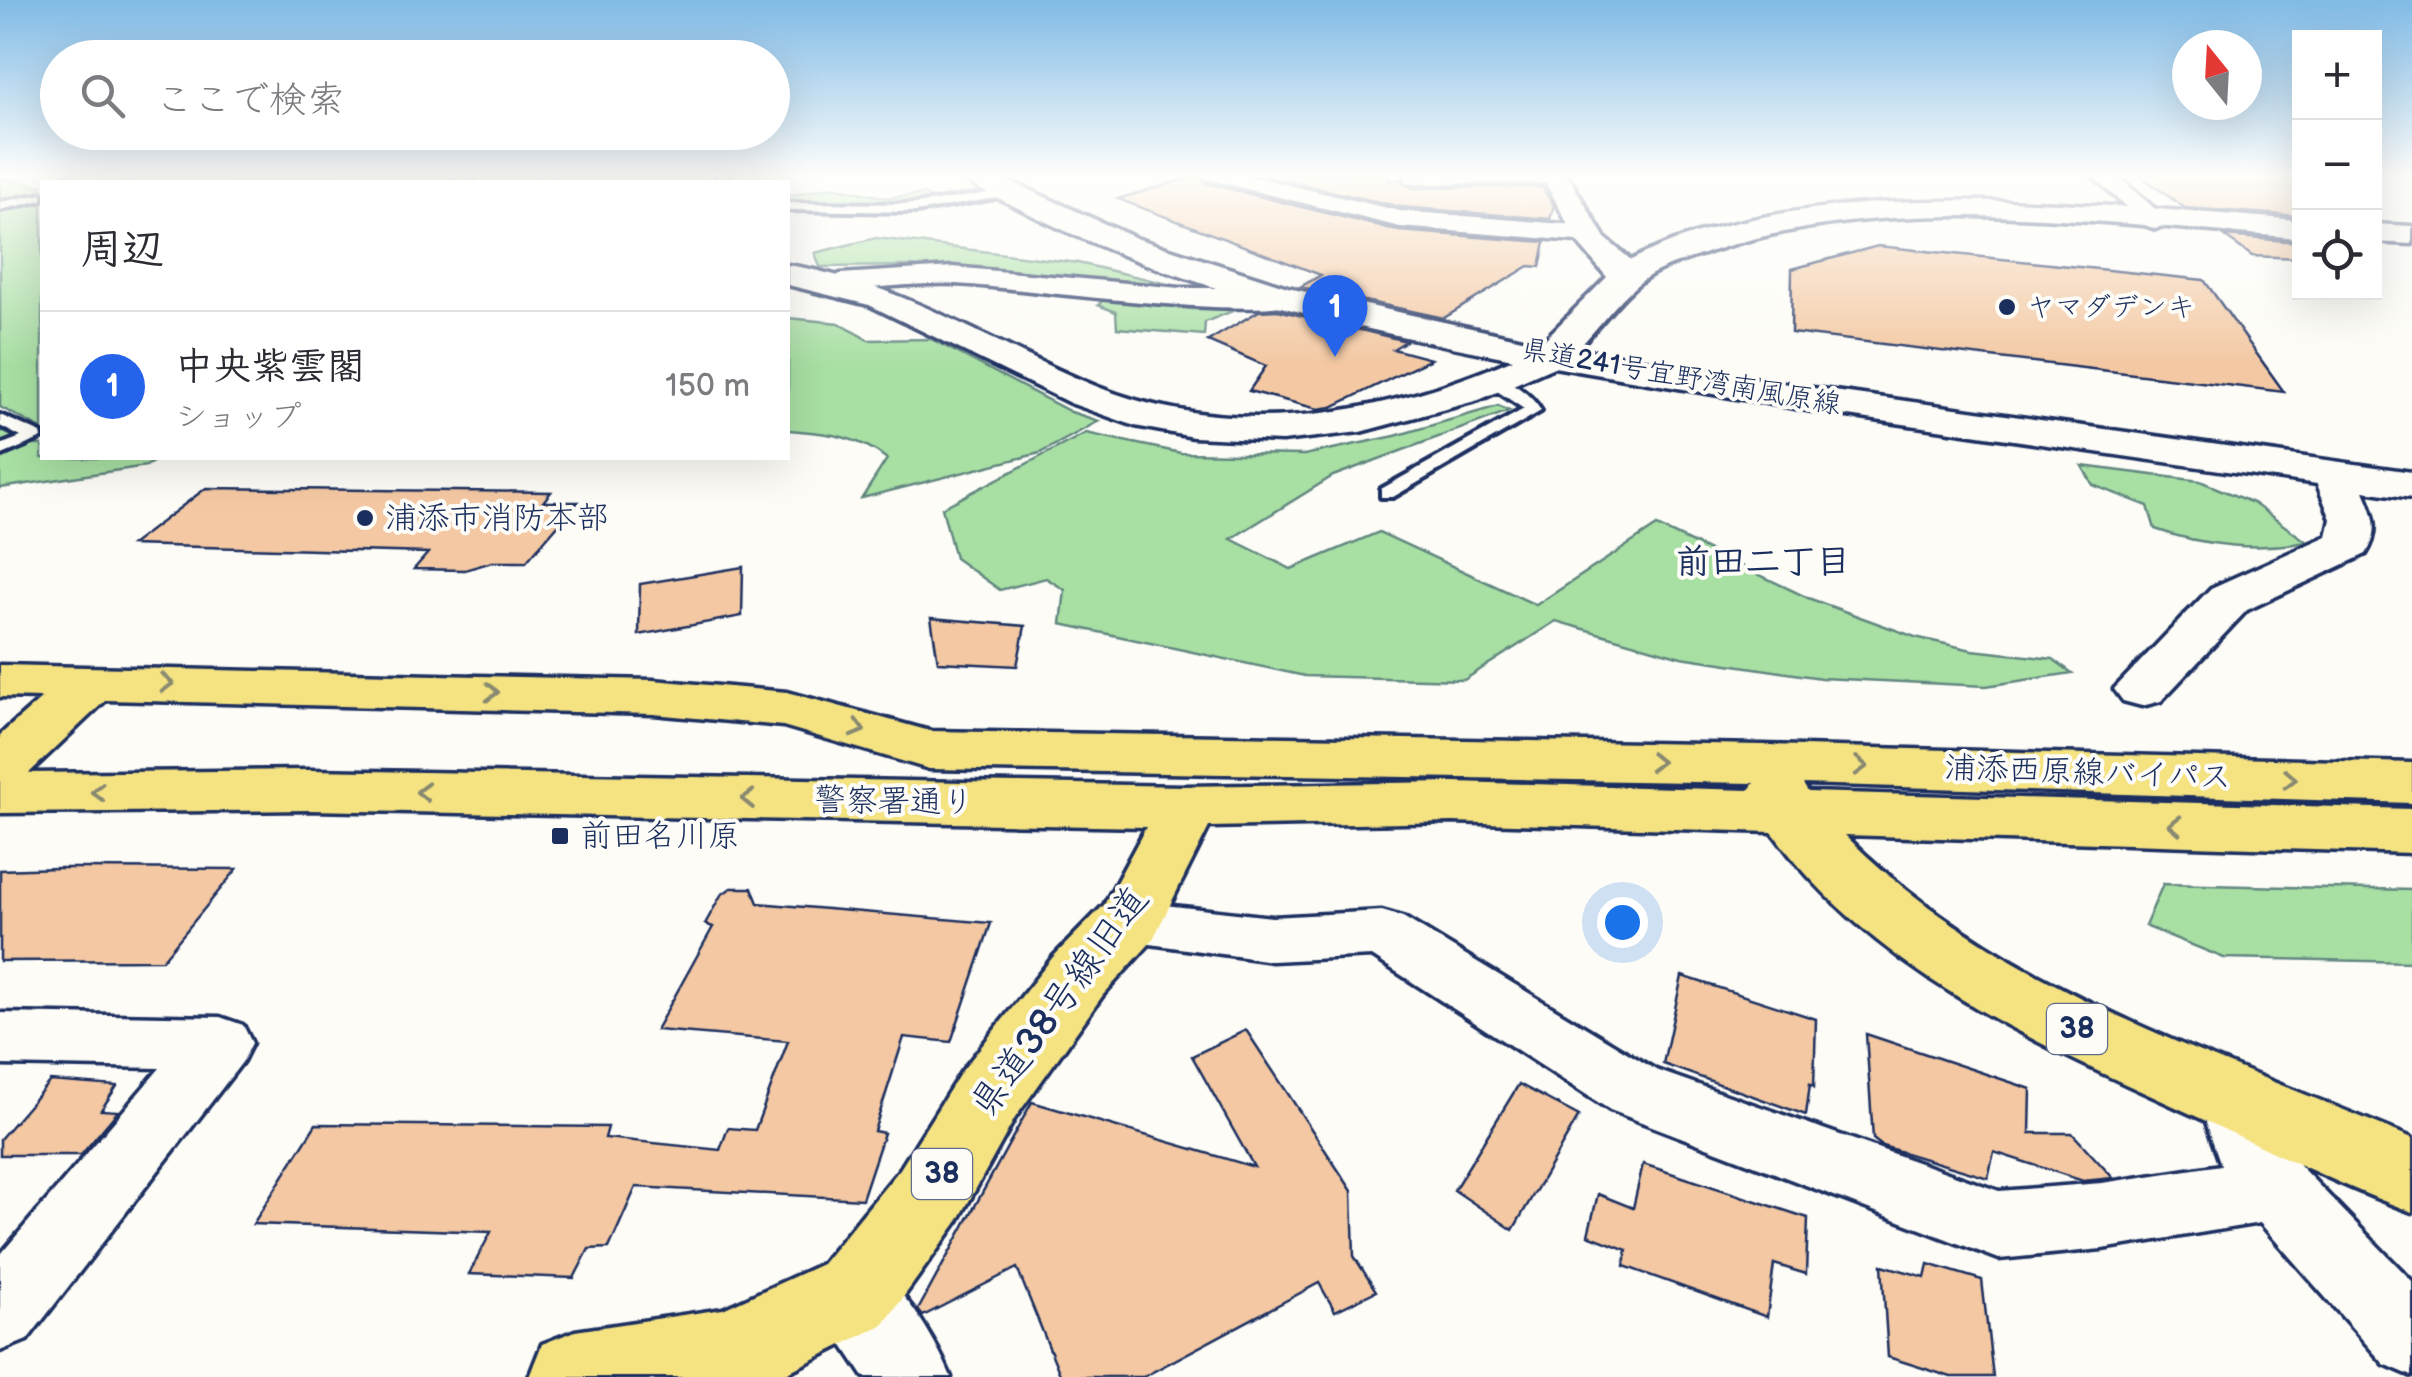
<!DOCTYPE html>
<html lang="ja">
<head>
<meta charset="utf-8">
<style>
	body { margin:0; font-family:"Balsamiq Sans","Klee One",sans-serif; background:#f7f7f7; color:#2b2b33 }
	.controls { position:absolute; right:30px; top:30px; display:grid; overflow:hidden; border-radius:0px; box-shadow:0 10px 40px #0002 }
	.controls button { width:90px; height:90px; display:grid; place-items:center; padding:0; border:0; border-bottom:2px solid #e1e1e2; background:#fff; color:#2b2b33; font:50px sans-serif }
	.compass { position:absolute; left:2172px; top:30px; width:90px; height:90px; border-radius:50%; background:#fff; box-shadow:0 10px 40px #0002; rotate:342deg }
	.you { position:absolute; left:1622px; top:922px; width:35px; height:35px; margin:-25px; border:8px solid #fff; border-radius:50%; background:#1a73e8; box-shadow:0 0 0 15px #1a73e833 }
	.badge { display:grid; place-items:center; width:65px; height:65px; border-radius:50%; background:#2563eb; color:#fff; font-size:32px; font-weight:700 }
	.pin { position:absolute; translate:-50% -82px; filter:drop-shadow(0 2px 5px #0008) }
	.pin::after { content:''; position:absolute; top:52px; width:35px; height:30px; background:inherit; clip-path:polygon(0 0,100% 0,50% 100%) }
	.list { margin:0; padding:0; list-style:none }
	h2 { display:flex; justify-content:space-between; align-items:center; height:130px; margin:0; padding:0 40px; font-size:42px }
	h2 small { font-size:32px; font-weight:400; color:#7c7c81 }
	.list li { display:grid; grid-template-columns:65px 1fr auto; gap:30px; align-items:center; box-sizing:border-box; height:150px; padding:0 40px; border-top:2px solid #e1e1e2 }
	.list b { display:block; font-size:38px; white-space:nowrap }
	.list p { margin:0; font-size:32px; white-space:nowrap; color:#7c7c81 }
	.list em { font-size:32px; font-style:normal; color:#7c7c81 }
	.icon { flex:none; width:55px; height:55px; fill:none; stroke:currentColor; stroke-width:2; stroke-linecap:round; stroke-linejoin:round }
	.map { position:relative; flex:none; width:2412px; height:1377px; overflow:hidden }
	.search { position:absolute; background:#fff; box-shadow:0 10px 40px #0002; left:40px; top:40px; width:750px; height:110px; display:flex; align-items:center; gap:25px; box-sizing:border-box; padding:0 35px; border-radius:55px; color:#7c7c81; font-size:38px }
	.panel { position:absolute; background:#fff; box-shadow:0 10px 40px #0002; left:40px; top:180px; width:750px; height:280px; border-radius:0px }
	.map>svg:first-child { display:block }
	.green { fill:#a8dfa3; stroke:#628780; stroke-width:2.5 }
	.building { fill:#f3c8a2; stroke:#1b2f5e; stroke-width:2.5 }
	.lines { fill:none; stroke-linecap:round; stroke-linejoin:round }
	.lane-casing { stroke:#1b2f5e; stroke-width:8 }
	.street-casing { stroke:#1b2f5e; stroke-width:7 }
	.secondary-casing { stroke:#1b2f5e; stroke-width:7 }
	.primary-casing { stroke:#1b2f5e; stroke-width:7 }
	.lane { fill:#fdfcf7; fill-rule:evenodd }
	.street { fill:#fdfcf7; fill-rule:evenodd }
	.secondary { fill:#fdfcf7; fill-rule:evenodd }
	.primary { fill:#f5e382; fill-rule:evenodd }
	.oneway { stroke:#888970 }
	.poi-dot { fill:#1b2f5e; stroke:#fdfcf7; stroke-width:4 }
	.labels { text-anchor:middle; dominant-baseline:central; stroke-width:8; stroke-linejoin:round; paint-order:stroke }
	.far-poi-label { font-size:28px; fill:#1b2f5e; stroke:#fdfcf7; text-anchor:start }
	.far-street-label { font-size:28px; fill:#1b2f5e; stroke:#fdfcf7 }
	.shield { fill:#fdfcf7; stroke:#5f6c8c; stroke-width:2.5 }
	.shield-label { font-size:30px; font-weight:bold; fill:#1b2f5e }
	.poi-label { font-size:32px; fill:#1b2f5e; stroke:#fdfcf7; text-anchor:start }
	.street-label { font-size:32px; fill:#1b2f5e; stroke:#fdfcf7 }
	.neighbourhood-label { font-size:35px; font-weight:bold; fill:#1b2f5e; stroke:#fdfcf7 }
	.near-street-label { font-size:38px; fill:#1b2f5e; stroke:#fdfcf7 }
</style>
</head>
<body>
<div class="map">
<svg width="2412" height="1377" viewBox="0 0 2412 1377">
	<rect width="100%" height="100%" fill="#fdfcf7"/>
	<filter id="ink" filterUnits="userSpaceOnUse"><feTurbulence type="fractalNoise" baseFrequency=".01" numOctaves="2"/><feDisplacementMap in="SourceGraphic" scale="20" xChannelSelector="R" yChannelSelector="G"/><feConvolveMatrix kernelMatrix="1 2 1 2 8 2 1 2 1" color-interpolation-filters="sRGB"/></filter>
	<g filter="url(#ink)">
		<g class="green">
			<polygon points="222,174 334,174 342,182 232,182 240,179"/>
			<polygon points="0,178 42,186 42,429 0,407"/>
			<polygon points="833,187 887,198 924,194 938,202 805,206 788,202 788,196"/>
			<polygon points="876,238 1078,263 1207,293 911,266 820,267 815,253"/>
			<polygon points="1106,297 1190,309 1235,310 1205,322 1204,335 1117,328 1116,312 1098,305"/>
			<path d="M788 318 839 323 868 340 931 339 1071 412 1099 421 1040 453 862 498 887 459C858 435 824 433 788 430Z"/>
			<polygon points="1498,406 1509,411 1333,476 1231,539 1291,569 1379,532 1536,605 1657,526 1808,598 1915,637 1972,650 2053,659 2072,673 1986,686 1821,678 1681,657 1556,621 1464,680 1305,676 1061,624 1065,590 1046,578 1000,590 955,558 942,508 1086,433 1181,453 1304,455 1395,436"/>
			<polygon points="0,430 28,445 42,445 42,458 159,458 146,466 0,488"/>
			<path d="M2082 466 2200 481 2253 503 2307 542C2258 551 2203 546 2155 529L2148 506 2093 485Z"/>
			<polygon points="2163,884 2412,890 2412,962 2224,958 2145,926"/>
		</g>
		<g class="building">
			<polygon points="1255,174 1387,174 1389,180 1401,180 1413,188 1542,187 1554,205 1550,219 1401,207"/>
			<polygon points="2138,174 2278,174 2300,187 2300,216 2185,208"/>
			<polygon points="1199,175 1205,183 1399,231 1545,242 1540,267 1529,266 1444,318 1300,287 1321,275 1118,199"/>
			<polygon points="2224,236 2300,242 2300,258 2252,256"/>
			<polygon points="1878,246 2204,280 2284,392 1791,333 1792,269"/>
			<polygon points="1278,310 1406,341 1393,349 1431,359 1332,407 1318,409 1249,391 1266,366 1208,341 1259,311"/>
			<polygon points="206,488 551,492 543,502 578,502 526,562 492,562 465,570 414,569 428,553 131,545"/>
			<polygon points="743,567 742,616 639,635 640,584"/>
			<polygon points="931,618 1025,626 1017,666 938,662"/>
			<polygon points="58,868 76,868 237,869 162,960 0,961 0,870"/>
			<polygon points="731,888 752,888 758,903 991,923 951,1042 904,1037 874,1131 884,1133 862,1199 636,1187 609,1248 589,1249 574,1278 469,1274 491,1232 253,1224 316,1124 608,1127 605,1138 720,1150 728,1128 755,1130 788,1041 656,1030 713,927 705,924 721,895"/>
			<polygon points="1682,976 1816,1019 1814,1087 1810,1084 1806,1115 1663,1064"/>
			<polygon points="1246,1030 1352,1191 1354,1256 1376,1291 1335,1311 1319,1283 1143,1377 1061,1377 1017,1268 923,1316 918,1310 1032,1102 1254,1167 1192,1056"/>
			<polygon points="1866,1034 2031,1089 2030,1133 2072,1133 2113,1178 2083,1181 1994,1152 1988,1178 1882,1146 1873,1139"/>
			<polygon points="50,1081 117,1086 101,1110 118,1111 81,1155 0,1155 0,1139"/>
			<polygon points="1519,1084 1579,1116 1513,1230 1454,1190"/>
			<polygon points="1643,1164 1808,1218 1806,1274 1774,1264 1767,1317 1624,1266 1627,1250 1588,1235 1598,1194 1633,1208"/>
			<polygon points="1928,1264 1982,1280 1993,1377 1951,1377 1888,1357 1882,1265 1925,1277"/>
		</g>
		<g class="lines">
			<defs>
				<g id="lane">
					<polygon points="449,174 461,174 475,182 462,182"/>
					<polygon points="536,174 548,174 559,182 546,182"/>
					<polygon points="716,174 726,174 731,182 720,182"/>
					<polygon points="1008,190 1012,195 916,212 788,210 788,203 916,204"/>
					<polygon points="42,194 42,200 0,210 0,202"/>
					<path d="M1485 377C1506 375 1531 394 1541 411L1393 497H1381V489L1524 409 1485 383Z"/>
					<polygon points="0,415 41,433 42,438 0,456 0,445 21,437 0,426"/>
				</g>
				<g id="street">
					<polygon points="1202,174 1241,174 1400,211 1589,226 1602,234 1589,242 1400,227 1206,179"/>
					<polygon points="1404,174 1566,174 1568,176 1556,183 1413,184 1405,182"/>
					<polygon points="2090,174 2115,174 2169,221 2156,229 2147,226"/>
					<path d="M953 267 1180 288H1293L1308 297C1286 327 1004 285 954 284 916 283 878 287 840 292L826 283 840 274Z"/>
					<polygon points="1128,901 1272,917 1382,911 1403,917 1656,1070 1999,1191 2102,1183 2221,1165 2197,1096 2206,1076 2230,1068 2254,1076 2277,1133 2300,1166 2412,1281 2412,1376 2384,1364 2260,1223 2102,1249 1999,1259 1610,1110 1372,956 1272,961 1107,938 1099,923 1107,908"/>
					<polygon points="0,1013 220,1017 243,1025 252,1043 243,1061 27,1340 0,1351 0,1255 160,1068 0,1065"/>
					<path d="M853 1257C898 1275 932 1332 951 1377H864L826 1320 815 1294 826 1268Z"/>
				</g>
				<g id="secondary">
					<polygon points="65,174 116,174 131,182 80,182"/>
					<path d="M961 174H994L1136 238 1297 290 1541 343 1607 277 1578 243 1541 174H1567L1605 238 1631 260C1810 168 2104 207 2300 220V238C2108 225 1895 189 1709 252 1690 259 1670 264 1652 274 1622 292 1602 325 1577 349L1813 388 2412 472V498L2364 491C2374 514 2381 531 2366 554L2247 610 2161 701 2142 706 2123 701 2114 689 2211 588 2327 536 2331 519 2317 484 1813 411 1554 367 1479 400 1360 432 1282 441 1193 437 1135 426 1070 403 869 305 788 285V265C906 284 991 344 1098 387 1234 441 1382 416 1513 359 1342 326 1167 286 1012 205 996 196 971 188 961 174Z"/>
					<polygon points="2374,224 2412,226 2412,244 2374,242"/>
				</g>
				<path id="primary" d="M0 665 653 680 787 692 930 731 1763 745 2412 763V803L1803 784 1808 792 2412 809V853L1845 835C1997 988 2217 1056 2412 1138V1212C2341 1186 2272 1151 2204 1120 2046 1048 1877 976 1772 832L1453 822 1209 827 1152 941 1103 995 1015 1118 958 1221 884 1324 778 1377H529L542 1344 575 1331 723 1309 822 1264 900 1169 961 1072 1053 957 1104 905 1146 827 310 810 0 813V735L42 698 0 697ZM106 700 653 714 783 726 929 769 1754 783 1749 790 1453 782 1184 786 310 770 29 773Z"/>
			</defs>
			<use href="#lane" class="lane-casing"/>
			<use href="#street" class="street-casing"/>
			<use href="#secondary" class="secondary-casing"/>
			<use href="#primary" class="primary-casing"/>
			<use href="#lane" class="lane"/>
			<use href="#street" class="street"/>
			<use href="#secondary" class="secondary"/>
			<use href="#primary" class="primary"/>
		</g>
		<defs><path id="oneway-chevron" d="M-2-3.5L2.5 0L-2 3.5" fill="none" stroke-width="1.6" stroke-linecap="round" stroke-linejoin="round" transform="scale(2.5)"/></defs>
		<g class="oneway">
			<use href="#oneway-chevron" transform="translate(167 683) rotate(2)"/>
			<use href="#oneway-chevron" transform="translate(492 692) rotate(2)"/>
			<use href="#oneway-chevron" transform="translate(858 729) rotate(16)"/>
			<use href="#oneway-chevron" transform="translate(1656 762) rotate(1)"/>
			<use href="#oneway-chevron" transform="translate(1861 766) rotate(2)"/>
			<use href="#oneway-chevron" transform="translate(2290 779) rotate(2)"/>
			<use href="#oneway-chevron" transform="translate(98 792) rotate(179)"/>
			<use href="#oneway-chevron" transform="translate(423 792) rotate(-179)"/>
			<use href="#oneway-chevron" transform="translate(748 799) rotate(-179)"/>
			<use href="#oneway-chevron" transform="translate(2175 825) rotate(-178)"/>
		</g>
	</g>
	<linearGradient id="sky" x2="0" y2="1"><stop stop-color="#80bae6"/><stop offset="0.48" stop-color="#fefefb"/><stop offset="1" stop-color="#fefefb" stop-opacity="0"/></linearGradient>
	<rect width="2412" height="366" fill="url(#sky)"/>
	<g class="poi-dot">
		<circle cx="2007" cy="307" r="10"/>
		<circle cx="365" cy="518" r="10"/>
		<rect x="550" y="826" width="20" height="20" rx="5"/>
	</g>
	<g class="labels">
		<g class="far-poi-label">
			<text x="2027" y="307">ヤマダデンキ</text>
		</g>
		<g class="far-street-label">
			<text transform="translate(1681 377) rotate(10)">県道241号宜野湾南風原線</text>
		</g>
		<g class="shield">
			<rect x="2047" y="1004" width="60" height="50" rx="8"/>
			<rect x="912" y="1149" width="60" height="50" rx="8"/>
		</g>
		<g class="shield-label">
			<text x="2077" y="1029">38</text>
			<text x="942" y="1174">38</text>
		</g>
		<g class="poi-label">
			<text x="385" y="518">浦添市消防本部</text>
			<text x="580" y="836">前田名川原</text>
		</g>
		<g class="street-label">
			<text transform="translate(2088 773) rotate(2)">浦添西原線バイパス</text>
			<text transform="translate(894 802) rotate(1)">警察署通り</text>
		</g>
		<g class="neighbourhood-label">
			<text x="1763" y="562">前田二丁目</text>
		</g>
		<g class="near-street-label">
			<text transform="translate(1060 1002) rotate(-54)">県道38号線旧道</text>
		</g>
	</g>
</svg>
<div class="controls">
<button>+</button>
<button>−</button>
<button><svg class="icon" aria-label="locate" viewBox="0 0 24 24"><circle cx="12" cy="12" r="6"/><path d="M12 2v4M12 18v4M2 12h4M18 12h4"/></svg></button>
</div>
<svg class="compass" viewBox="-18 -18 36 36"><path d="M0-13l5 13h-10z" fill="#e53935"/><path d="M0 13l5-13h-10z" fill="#7c7c81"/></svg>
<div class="you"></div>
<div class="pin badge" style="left:1335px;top:357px">1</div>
<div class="search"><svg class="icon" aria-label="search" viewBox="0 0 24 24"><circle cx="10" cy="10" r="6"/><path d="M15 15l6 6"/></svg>ここで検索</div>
<section class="panel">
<h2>周辺<small></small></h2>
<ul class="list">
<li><span class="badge">1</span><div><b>中央紫雲閣</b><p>ショップ</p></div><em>150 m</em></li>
</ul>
</section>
</div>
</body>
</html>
